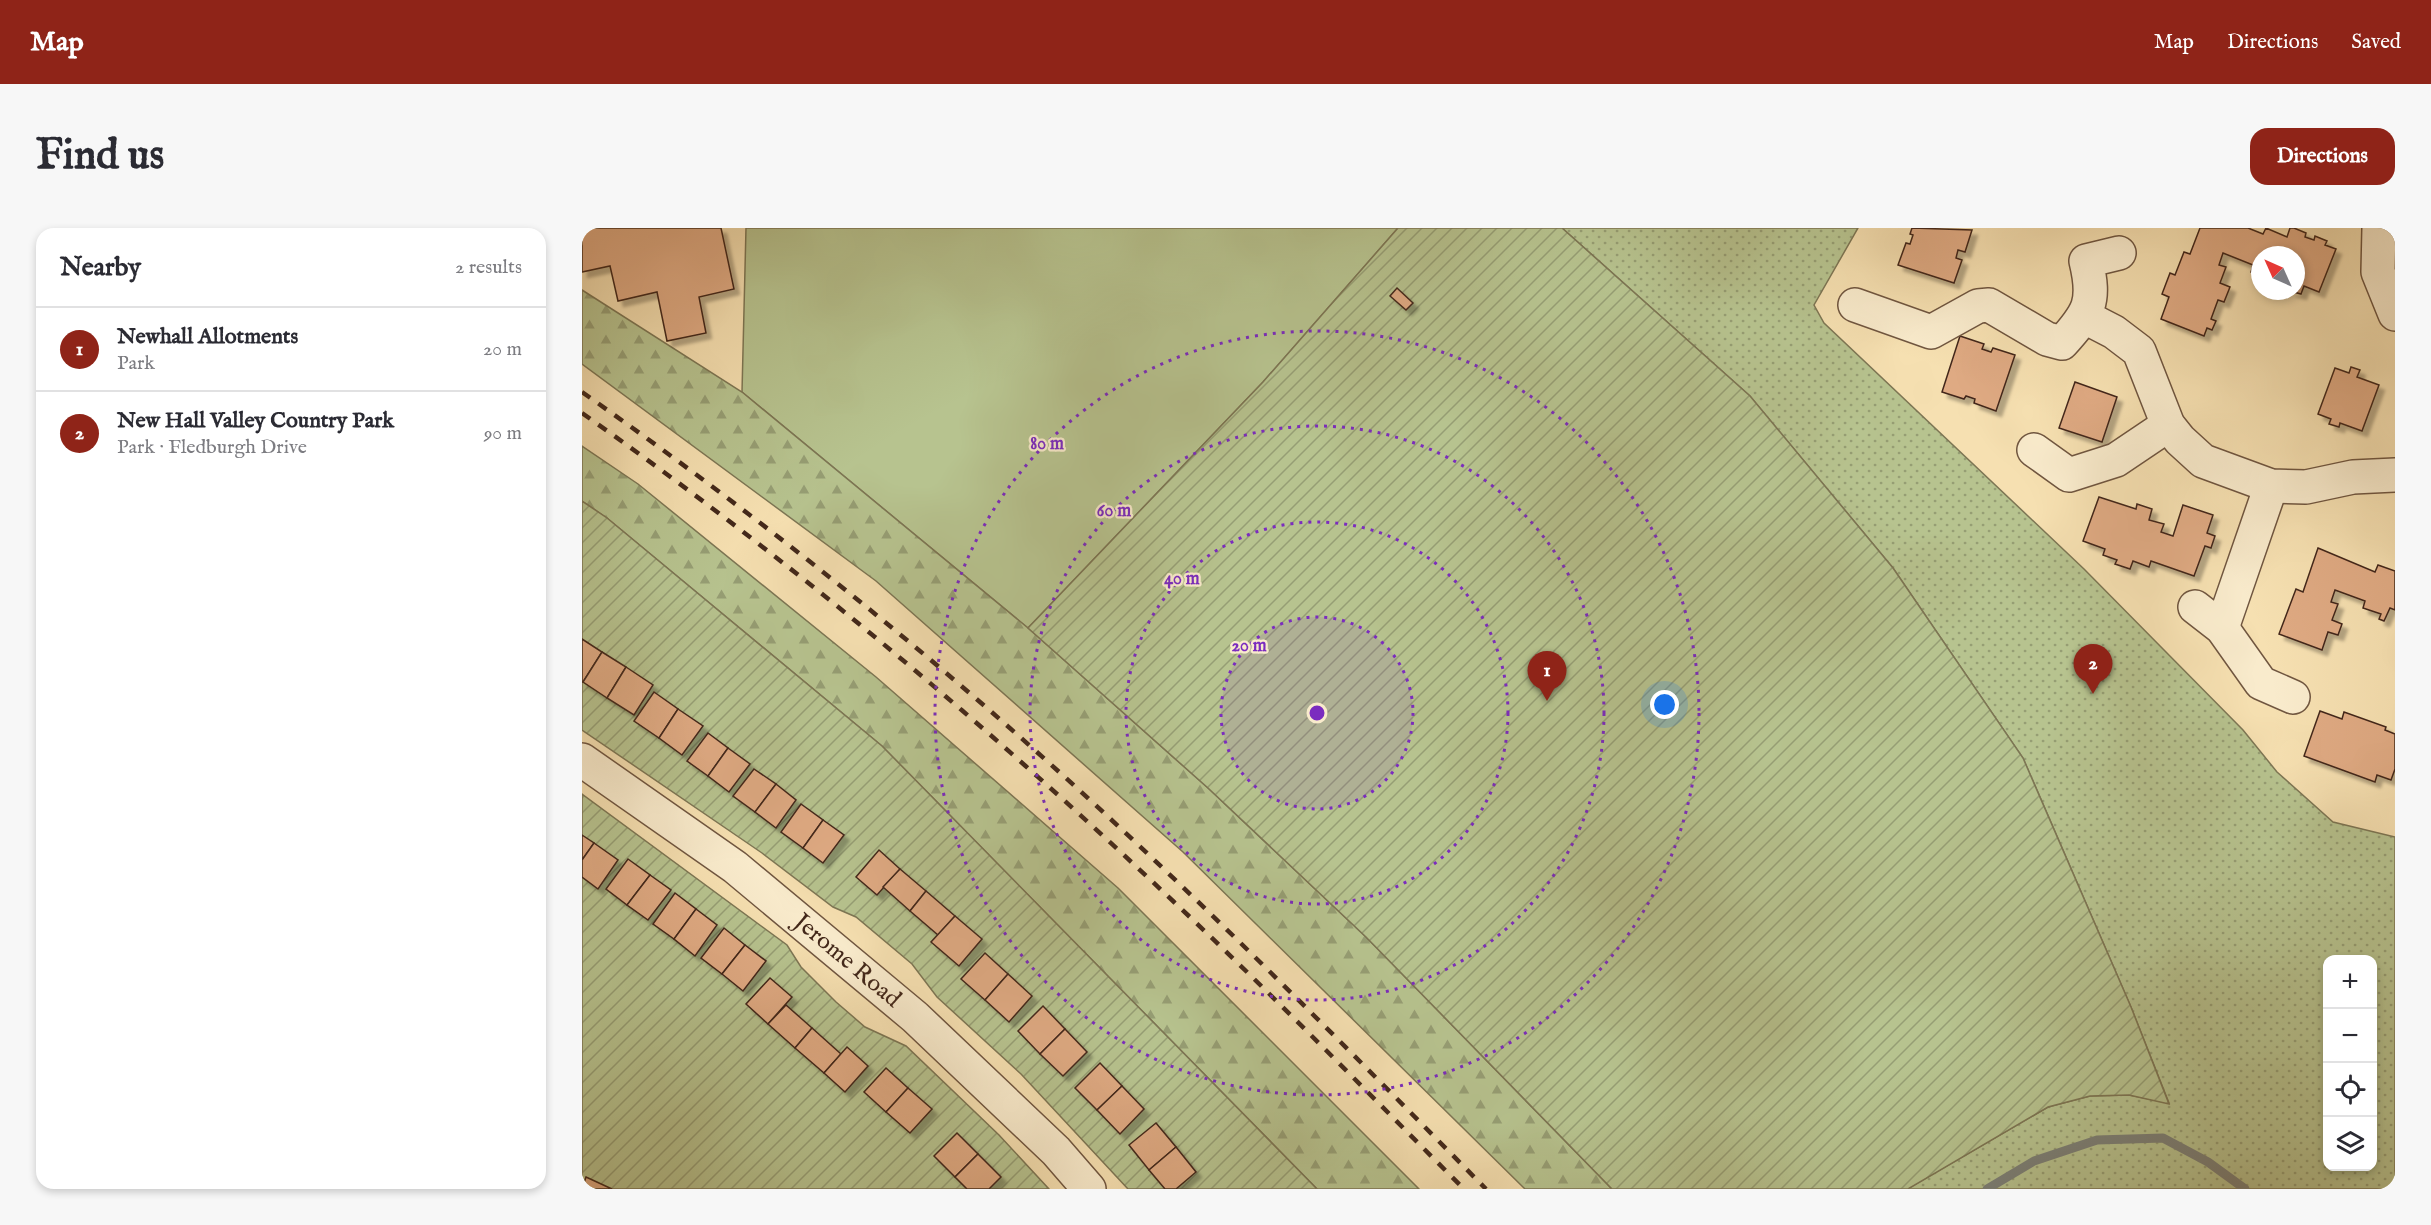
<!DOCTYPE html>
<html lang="en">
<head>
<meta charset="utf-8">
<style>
	body { margin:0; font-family:"IM FELL English",serif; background:#f7f7f7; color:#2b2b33 }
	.controls { position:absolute; right:18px; bottom:18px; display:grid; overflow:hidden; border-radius:12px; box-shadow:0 3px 9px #0003 }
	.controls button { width:54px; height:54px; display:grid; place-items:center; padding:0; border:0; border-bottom:2px solid #e1e1e2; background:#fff; color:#2b2b33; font:30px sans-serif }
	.compass { position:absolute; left:1669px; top:18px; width:54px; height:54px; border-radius:50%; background:#fff; box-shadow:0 3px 9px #0003; rotate:315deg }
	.you { position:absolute; left:1083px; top:477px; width:21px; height:21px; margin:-15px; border:4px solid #fff; border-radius:50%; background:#1a73e8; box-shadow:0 0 0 9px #1a73e833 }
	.badge { display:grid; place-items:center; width:39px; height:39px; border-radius:50%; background:#8f2418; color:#fff; font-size:20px; font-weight:700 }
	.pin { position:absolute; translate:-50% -50px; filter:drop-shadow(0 2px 3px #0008) }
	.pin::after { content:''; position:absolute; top:32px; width:21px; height:18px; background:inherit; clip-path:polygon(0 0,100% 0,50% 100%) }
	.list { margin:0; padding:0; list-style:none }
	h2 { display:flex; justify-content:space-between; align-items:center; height:78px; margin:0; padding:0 24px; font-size:26px }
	h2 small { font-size:20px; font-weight:400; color:#7c7c81 }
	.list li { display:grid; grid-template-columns:39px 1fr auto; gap:18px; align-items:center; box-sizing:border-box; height:84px; padding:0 24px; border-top:2px solid #e1e1e2 }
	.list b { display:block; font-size:22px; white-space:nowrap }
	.list p { margin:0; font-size:20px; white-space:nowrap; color:#7c7c81 }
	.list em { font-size:20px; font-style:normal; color:#7c7c81 }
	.icon { flex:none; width:33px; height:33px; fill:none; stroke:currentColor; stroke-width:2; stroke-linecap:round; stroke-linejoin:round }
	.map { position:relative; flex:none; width:1813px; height:961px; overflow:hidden; border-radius:18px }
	header { display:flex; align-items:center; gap:36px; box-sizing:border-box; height:84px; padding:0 30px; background:#8f2418; color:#fff }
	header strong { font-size:28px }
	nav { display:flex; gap:33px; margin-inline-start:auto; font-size:21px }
	.intro { display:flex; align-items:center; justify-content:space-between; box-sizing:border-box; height:144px; padding:0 36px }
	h1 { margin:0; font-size:42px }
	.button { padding:15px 27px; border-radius:18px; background:#8f2418; color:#fff; font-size:21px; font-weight:700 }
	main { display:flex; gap:36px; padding:0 36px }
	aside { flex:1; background:#fff; border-radius:18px; box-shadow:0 3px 9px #0003 }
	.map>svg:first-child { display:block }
	.grass { fill:#b7c38f; stroke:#7d7654; stroke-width:1.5 }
	.forest { fill:url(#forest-firs); stroke:#7d7654; stroke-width:1.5 }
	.park { fill:url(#park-dots); stroke:#7d7654; stroke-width:1.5; fill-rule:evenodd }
	.garden { fill:url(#garden-furrows); stroke:#7d7654; stroke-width:1.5 }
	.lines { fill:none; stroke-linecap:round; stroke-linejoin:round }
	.stream { stroke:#7b8078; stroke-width:9 }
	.building { fill:#dfaa83; stroke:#43281a; stroke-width:1.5; filter:url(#shadow) }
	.minor-casing { stroke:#705640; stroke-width:36 }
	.minor { stroke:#f9ebcc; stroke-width:33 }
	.rail { stroke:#43281a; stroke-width:4.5; stroke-dasharray:10 10; stroke-linecap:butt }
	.ring { fill:none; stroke:#7b2cbf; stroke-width:3; stroke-dasharray:3 6 }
	.labels { text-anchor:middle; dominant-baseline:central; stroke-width:4.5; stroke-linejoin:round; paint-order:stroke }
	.street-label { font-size:24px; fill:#43281a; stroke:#f9ebcc }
	.centre { fill:#7b2cbf; stroke:#f9ebcc; stroke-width:3 }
	.ring-label { font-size:18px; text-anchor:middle; font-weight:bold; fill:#7b2cbf; stroke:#f9ebcc; stroke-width:4.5; stroke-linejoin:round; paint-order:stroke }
</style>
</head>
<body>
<header>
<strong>Map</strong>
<nav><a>Map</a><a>Directions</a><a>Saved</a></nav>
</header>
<div class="intro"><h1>Find us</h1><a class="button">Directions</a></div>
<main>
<aside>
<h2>Nearby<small>2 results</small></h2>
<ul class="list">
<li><span class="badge">1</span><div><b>Newhall Allotments</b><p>Park</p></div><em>20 m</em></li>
<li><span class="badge">2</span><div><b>New Hall Valley Country Park</b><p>Park · Fledburgh Drive</p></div><em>90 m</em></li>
</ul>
</aside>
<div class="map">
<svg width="1813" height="961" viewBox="0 0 1813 961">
	<defs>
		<pattern id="forest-firs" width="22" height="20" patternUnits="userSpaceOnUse" patternTransform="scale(1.5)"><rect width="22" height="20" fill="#b7c38f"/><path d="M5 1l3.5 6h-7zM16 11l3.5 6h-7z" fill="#969e74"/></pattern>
		<pattern id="park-dots" width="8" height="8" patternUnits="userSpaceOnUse" patternTransform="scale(1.5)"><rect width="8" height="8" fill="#b7c38f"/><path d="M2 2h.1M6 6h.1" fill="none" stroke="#969e74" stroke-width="1.8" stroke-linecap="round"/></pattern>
		<pattern id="garden-furrows" width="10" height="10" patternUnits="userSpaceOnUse" patternTransform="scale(1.5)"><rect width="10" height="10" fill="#b7c38f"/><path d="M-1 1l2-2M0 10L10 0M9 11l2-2" fill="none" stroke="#969e74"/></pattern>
		<filter id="shadow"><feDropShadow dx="5.5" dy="5.5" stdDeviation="1.5" flood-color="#0004"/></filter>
	</defs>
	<rect width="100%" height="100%" fill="#f6e0b1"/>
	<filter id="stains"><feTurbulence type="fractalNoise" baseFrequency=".00333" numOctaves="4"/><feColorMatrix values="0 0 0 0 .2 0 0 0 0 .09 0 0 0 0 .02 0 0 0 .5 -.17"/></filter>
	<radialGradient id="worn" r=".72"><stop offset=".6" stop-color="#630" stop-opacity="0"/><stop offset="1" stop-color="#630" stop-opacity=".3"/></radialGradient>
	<polygon class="grass" points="164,0 816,0 681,154 446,400 160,164"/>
	<g class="forest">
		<polygon points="0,62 160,164 446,400 626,560 784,709 1030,961 943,961 601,624 294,353 0,136"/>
		<polygon points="0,218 56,256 294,449 536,660 837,961 735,961 300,518 25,290 0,273"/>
	</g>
	<path class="park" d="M980 0H1276L1232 77 1242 95 1502 341 1661 502 1695 544 1751 594 1813 609V961H1325L1466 879 1508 868 1547 867 1587 875 1549 779 1441 530 1311 340 1168 168ZM1746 732H1790V938H1746Z"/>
	<g class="garden">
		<polygon points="816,0 980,0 1168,168 1311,340 1441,530 1549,779 1587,876 1547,867 1508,868 1466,879 1326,961 1030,961 784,709 626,560 446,400 681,154"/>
		<polygon points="0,273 25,290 300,518 735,961 546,961 439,846 355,769 330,736 274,689 251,679 180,625 0,502"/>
		<polygon points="0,566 205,717 219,739 254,774 283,799 324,818 417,907 467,961 0,961"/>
	</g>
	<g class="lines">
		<polyline class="stream" points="1405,961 1452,933 1515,912 1581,910 1626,934 1663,961"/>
	</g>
	<g class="building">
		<polygon points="0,0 139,0 152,61 117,69 124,105 85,113 75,64 36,73 28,38 0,44"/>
		<polygon points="1330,0 1390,2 1383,24 1376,22 1374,30 1380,32 1372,55 1316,37 1324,15 1328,16 1331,7 1328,6"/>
		<polygon points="1618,0 1666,0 1681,6 1684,0 1705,9 1708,0 1712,0 1724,5 1723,9 1732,12 1733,8 1745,13 1743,17 1754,21 1737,64 1722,58 1719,66 1708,63 1714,63 1714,27 1678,27 1678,48 1669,44 1671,37 1641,25 1637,37 1644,39 1638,55 1648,59 1642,74 1636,72 1629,91 1634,93 1630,102 1625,100 1622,108 1579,91 1587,69 1580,66 1588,45 1593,47 1602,24 1608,26"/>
		<polygon points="815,60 831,75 824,82 808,68"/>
		<polygon points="1378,108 1402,116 1400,121 1409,124 1411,120 1433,127 1414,183 1392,175 1393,171 1384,168 1382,171 1360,164"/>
		<polygon points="1769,139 1778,142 1775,149 1797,157 1780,203 1758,195 1757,199 1747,196 1749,191 1736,186 1753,140 1767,145"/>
		<polygon points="1493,154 1535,169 1520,214 1477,200"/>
		<polygon points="1517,269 1554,281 1555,276 1570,281 1567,292 1582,296 1579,304 1591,308 1601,277 1631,287 1625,305 1633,308 1629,320 1623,318 1612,348 1569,333 1567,339 1551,333 1548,341 1533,336 1535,332 1521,327 1523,321 1501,313"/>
		<polygon points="1736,320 1793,344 1796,337 1813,343 1813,382 1808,380 1802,393 1797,391 1799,386 1781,380 1783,373 1753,362 1749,374 1756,376 1750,392 1760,396 1756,407 1746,404 1740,422 1697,406 1714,361 1721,364"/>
		<polygon points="0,411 20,424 1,454 0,454"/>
		<polygon points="20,424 44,439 25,470 1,454"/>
		<polygon points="44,439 71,457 52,487 25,470"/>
		<polygon points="72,464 96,481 77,510 52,493"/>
		<polygon points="96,481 121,498 100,527 77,510"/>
		<polygon points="1738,483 1760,491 1762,484 1804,499 1803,502 1813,506 1813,541 1809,552 1795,547 1793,554 1722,528"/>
		<polygon points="126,505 146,520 126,548 105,533"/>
		<polygon points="146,520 168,536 147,564 126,548"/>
		<polygon points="172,541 194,556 173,584 151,568"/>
		<polygon points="194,556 214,572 194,600 173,584"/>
		<polygon points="219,576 241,592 221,620 199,604"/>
		<polygon points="241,592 262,607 241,635 221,620"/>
		<polygon points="0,607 12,615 0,632"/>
		<polygon points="12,615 36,632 16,661 0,649 0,632"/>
		<polygon points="297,622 318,641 295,667 274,649"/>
		<polygon points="46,631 68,647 45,677 24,661"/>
		<polygon points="318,641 344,663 328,683 301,659"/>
		<polygon points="68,647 89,662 66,692 45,677"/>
		<polygon points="344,663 373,688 356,707 328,683"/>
		<polygon points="93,665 114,681 92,711 71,696"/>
		<polygon points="114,681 135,697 113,728 92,711"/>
		<polygon points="373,688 400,711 377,738 349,714"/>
		<polygon points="142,700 163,717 140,746 119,730"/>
		<polygon points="163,717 184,733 161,763 140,746"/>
		<polygon points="403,725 426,746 403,772 379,751"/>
		<polygon points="426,746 450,768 427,794 403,772"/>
		<polygon points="188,750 210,769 186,796 164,776"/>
		<polygon points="204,777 230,800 213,820 186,796"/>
		<polygon points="461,778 483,801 458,826 436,803"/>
		<polygon points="230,800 259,826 242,845 213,820"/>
		<polygon points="483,801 505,824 481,848 458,826"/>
		<polygon points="265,819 286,838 263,864 242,845"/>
		<polygon points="518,835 540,858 515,882 493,860"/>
		<polygon points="304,840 326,860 304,884 282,864"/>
		<polygon points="540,858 562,881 538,906 515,882"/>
		<polygon points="326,860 350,881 328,905 304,884"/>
		<polygon points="574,895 594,919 567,942 547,917"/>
		<polygon points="375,905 396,926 373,949 352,928"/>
		<polygon points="594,919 614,944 594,961 583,961 567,942"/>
		<polygon points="396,926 419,949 407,961 385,961 373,949"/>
		<polygon points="4,949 30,961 0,961"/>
	</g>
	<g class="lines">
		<defs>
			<g id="minor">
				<polyline points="1797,0 1796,44 1813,86"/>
				<path d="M1273 77 1349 104 1396 78 1407 77 1465 111 1480 115C1507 85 1514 74 1504 33L1537 25"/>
				<polyline points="1503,89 1532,104 1557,123 1586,197 1598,212 1621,233 1689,258 1724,259 1771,249 1813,247"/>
				<polyline points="1452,222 1487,247 1534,232 1586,197"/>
				<polyline points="1613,379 1640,400 1679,455 1711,469"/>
				<polyline points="1640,400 1689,258"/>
				<polyline points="0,532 153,639 333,789 474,923 507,961"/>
			</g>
		</defs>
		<use href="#minor" class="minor-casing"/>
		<use href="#minor" class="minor"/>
		<g class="rail">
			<path d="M0 164C152 271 299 386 438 509 600 652 752 807 904 961"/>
			<path d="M0 185C210 333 406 498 592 674 691 767 786 865 882 961"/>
		</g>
	</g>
	<circle cx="735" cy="485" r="96" fill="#7b2cbf" fill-opacity=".12"/>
	<g class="ring">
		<circle cx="735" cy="485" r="96"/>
		<circle cx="735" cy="485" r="191"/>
		<circle cx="735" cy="485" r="287"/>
		<circle cx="735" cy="485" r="382"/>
	</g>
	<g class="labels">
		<g class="street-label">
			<text transform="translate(265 733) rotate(40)">Jerome Road</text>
		</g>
	</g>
	<circle cx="735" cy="485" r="9" class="centre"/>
	<g class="ring-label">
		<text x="465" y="221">80 m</text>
		<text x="532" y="288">60 m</text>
		<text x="600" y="356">40 m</text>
		<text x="667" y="423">20 m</text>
	</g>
	<rect width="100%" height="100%" filter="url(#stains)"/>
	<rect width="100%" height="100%" fill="url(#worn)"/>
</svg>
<div class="controls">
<button>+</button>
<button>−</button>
<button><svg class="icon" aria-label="locate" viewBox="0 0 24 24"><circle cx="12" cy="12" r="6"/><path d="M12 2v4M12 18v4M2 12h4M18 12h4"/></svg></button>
<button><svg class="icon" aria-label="layers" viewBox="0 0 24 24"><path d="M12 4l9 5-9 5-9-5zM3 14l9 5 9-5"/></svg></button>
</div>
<svg class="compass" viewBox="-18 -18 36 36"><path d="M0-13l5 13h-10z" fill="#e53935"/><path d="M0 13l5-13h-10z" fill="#7c7c81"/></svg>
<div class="you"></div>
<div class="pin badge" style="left:965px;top:473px">1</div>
<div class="pin badge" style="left:1511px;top:466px">2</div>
</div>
</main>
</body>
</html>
